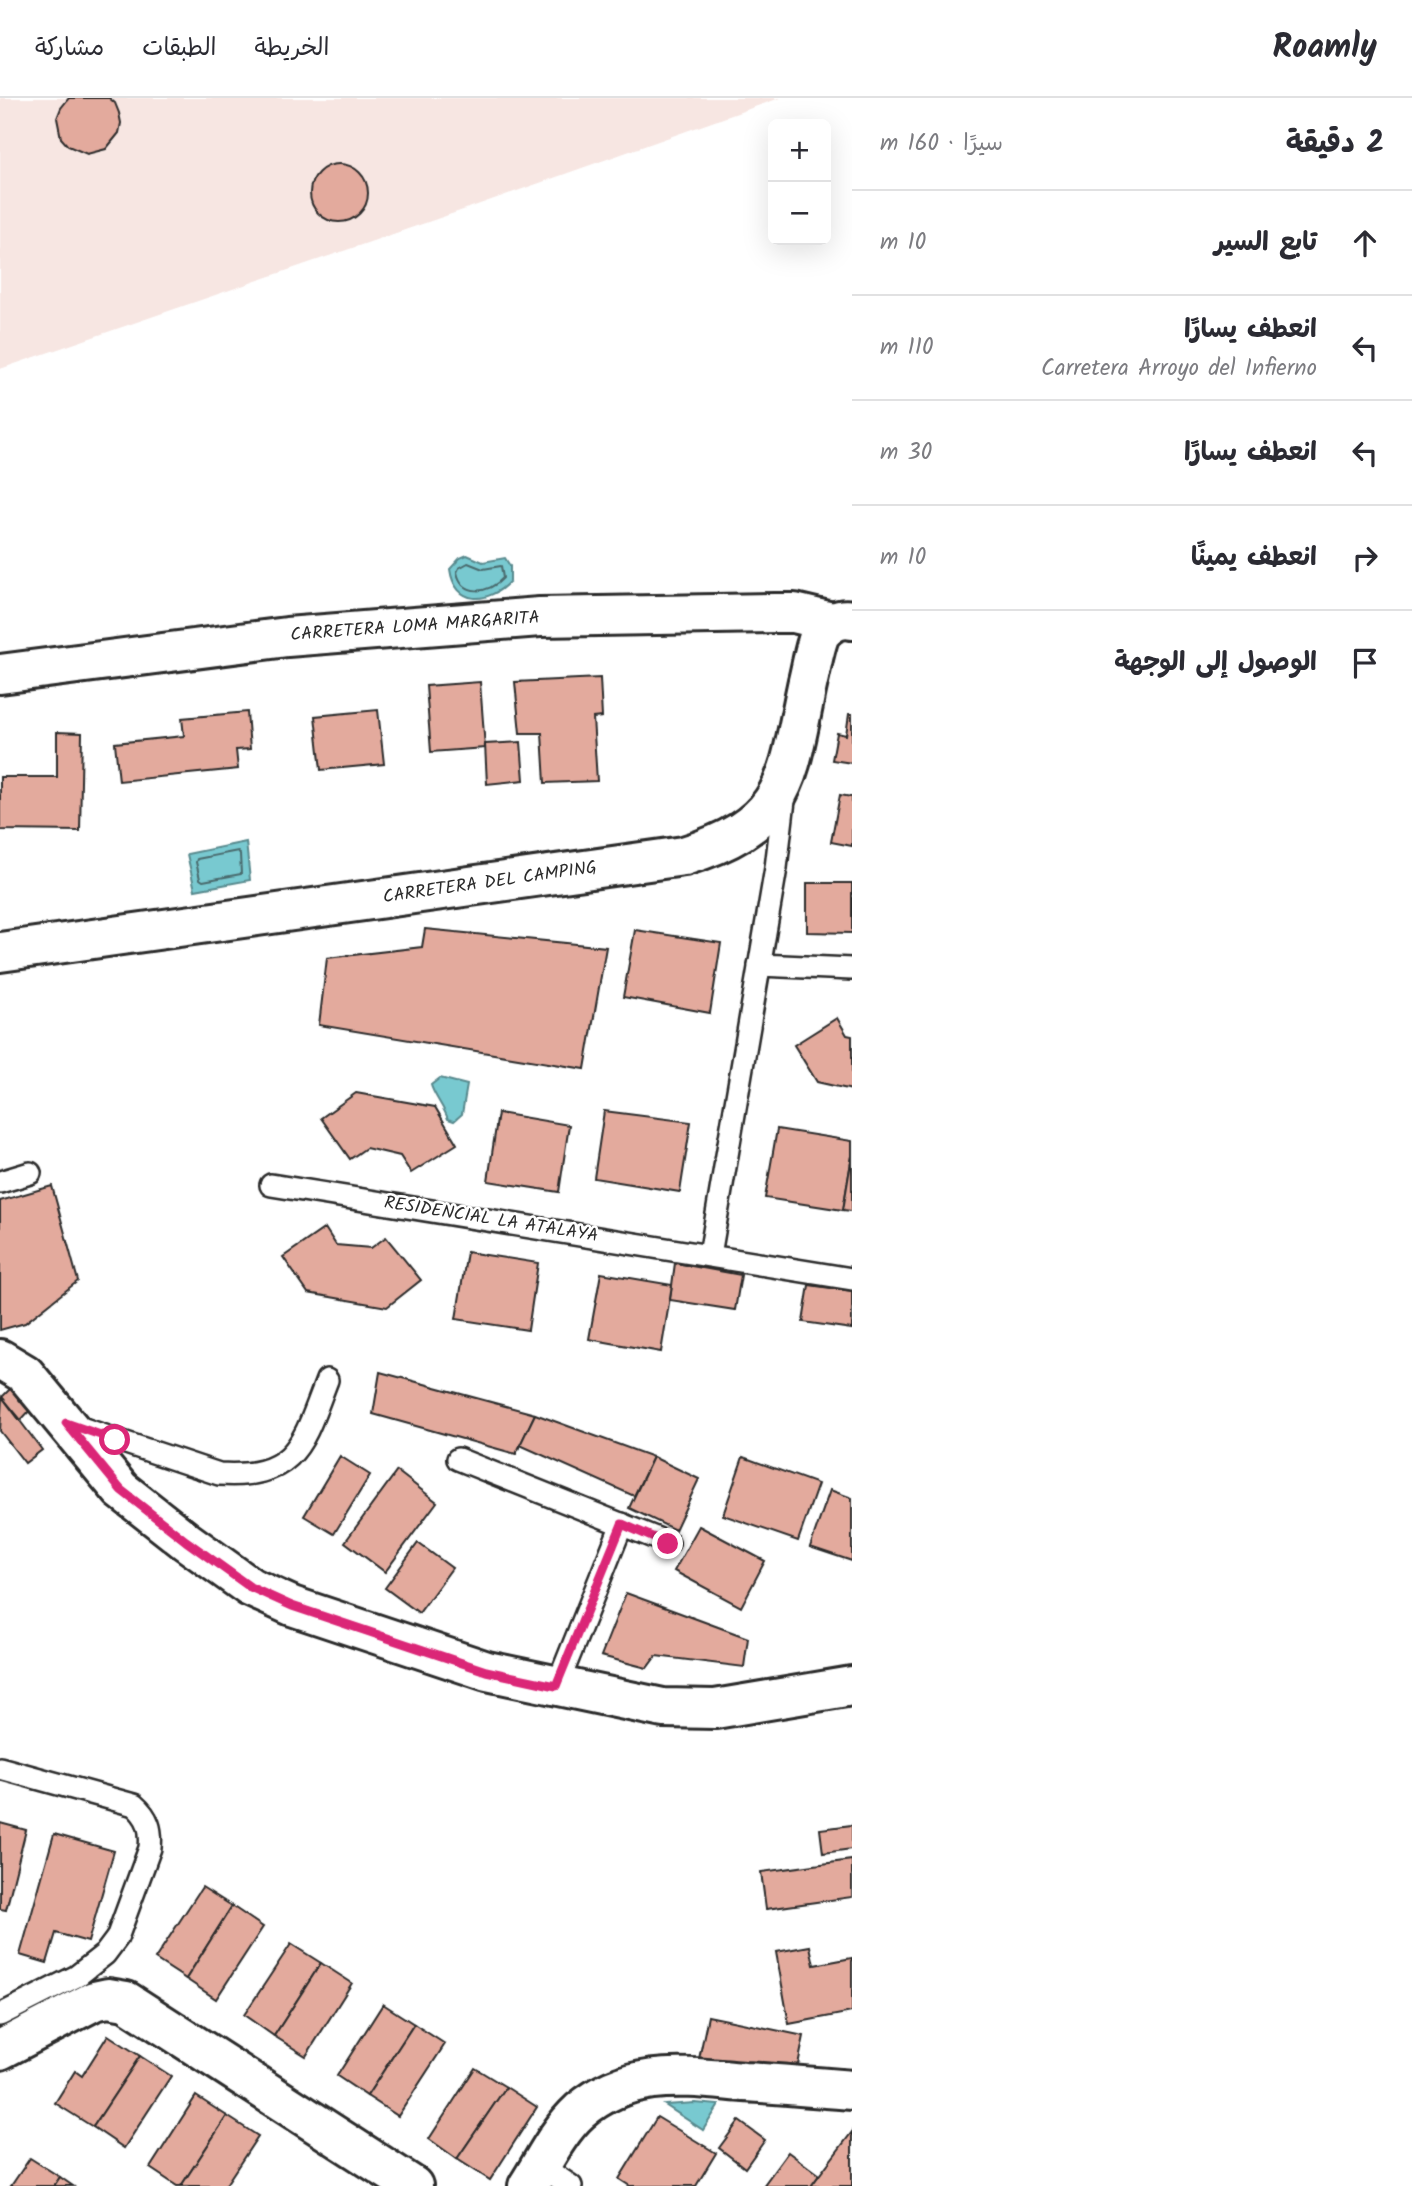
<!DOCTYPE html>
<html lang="ar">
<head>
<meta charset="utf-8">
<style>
	body { margin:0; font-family:Kalam,"Playpen Sans Arabic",sans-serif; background:#f7f7f7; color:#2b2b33; direction:rtl }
	.controls { position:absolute; right:21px; top:21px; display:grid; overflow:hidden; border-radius:10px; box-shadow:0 7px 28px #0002 }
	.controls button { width:63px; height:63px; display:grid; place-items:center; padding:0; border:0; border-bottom:2px solid #e1e1e2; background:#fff; color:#2b2b33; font:35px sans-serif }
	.stop { position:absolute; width:21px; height:21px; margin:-16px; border:5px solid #db2777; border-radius:50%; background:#fff }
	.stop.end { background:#db2777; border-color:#fff; box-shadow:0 2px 7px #0008 }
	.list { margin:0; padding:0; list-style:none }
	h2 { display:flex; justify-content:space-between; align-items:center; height:91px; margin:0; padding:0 28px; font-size:30px }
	h2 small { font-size:23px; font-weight:400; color:#7c7c81 }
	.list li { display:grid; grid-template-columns:46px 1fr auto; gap:21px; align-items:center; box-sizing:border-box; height:105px; padding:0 28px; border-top:2px solid #e1e1e2 }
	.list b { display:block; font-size:26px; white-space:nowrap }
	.list p { margin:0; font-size:23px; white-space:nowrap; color:#7c7c81 }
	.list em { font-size:23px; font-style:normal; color:#7c7c81 }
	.icon { flex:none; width:38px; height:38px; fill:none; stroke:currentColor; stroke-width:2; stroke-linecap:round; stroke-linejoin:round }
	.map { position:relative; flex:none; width:852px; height:2088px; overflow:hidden; direction:ltr }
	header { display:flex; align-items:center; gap:42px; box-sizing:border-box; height:98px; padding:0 35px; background:#fff; border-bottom:2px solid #e1e1e2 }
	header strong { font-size:33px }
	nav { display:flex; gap:38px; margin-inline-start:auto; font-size:24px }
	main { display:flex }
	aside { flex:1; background:#fff }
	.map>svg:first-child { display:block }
	.built { fill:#f7e6e2 }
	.water { fill:#78c9d0; stroke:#598a8e; stroke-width:2 }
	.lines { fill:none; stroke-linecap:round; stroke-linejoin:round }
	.shore { stroke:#4a6a6d; stroke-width:2 }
	.building { fill:#e3aa9d; stroke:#2b2b2b; stroke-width:2 }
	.service-casing { stroke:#2b2b2b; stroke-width:26 }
	.minor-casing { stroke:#2b2b2b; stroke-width:44 }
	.service { stroke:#fff; stroke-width:21 }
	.minor { stroke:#fff; stroke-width:38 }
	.route { stroke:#db2777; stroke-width:9 }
	.labels { text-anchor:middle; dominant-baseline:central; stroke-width:5; stroke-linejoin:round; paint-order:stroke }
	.street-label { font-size:18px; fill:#2b2b2b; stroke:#fff }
</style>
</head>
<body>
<header>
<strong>Roamly</strong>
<nav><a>الخريطة</a><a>الطبقات</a><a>مشاركة</a></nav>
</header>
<main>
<aside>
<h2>2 دقيقة<small>سيرًا · 160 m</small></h2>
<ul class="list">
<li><svg class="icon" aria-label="ahead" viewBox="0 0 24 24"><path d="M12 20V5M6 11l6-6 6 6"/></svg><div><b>تابع السير</b></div><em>10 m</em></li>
<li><svg class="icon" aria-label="left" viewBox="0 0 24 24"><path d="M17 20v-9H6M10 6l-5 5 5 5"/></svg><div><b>انعطف يسارًا</b><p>Carretera Arroyo del Infierno</p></div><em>110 m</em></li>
<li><svg class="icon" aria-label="left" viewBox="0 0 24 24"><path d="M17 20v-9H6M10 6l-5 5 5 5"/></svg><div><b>انعطف يسارًا</b></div><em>30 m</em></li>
<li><svg class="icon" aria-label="right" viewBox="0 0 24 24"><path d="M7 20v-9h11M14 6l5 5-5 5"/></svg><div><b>انعطف يمينًا</b></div><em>10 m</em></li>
<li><svg class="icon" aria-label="arrive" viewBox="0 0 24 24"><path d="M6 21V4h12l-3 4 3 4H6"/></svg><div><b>الوصول إلى الوجهة</b></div></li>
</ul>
</aside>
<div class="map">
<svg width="852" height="2088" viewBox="0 0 852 2088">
	<rect width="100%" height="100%" fill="#fff"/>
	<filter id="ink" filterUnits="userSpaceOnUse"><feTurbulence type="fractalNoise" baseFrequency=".0143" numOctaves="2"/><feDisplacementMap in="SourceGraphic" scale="14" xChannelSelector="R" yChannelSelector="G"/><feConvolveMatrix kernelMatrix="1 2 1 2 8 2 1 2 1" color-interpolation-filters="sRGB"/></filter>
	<g filter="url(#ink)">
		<polygon class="built" points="0,0 780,0 463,112 0,271"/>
		<g class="water">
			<path d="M467 457 483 464 505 460 510 468V483C488 507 455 508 450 471L460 460Z"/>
			<polygon points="246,744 250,782 195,792 187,756"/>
			<path d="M440 980 467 987 462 1016 454 1023 448 1021C444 1009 433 996 431 987Z"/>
			<polygon points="695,2005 719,2007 703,2032 665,2007"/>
		</g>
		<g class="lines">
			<g class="shore">
				<path d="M468 465 483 471 501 468 503 480C489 496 462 499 457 474L459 470Z"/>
				<polygon points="238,753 240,756 241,776 203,783 200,781 196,764 197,761"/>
			</g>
		</g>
		<g class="building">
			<polygon points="69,0 109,0 115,5 119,15 121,25 119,35 106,51 87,56 68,48 61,40 57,20 61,10"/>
			<circle cx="339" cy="95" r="29"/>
			<polygon points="600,580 602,619 593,620 597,683 545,685 542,635 520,635 515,584"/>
			<polygon points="480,584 485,650 431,654 426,588"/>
			<polygon points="378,612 384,666 321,672 315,618"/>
			<polygon points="247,614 250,651 236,652 238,671 119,683 115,645 184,638 182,620"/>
			<polygon points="849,616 852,616 852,665 832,662 837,635 846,637"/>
			<polygon points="57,634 82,635 80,733 0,732 0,679 57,679"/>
			<polygon points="521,644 524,682 487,686 485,646"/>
			<polygon points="840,697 852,699 852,748 831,744"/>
			<polygon points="807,785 852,785 852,835 807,834"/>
			<polygon points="425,831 606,849 585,971 319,927 327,860 422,849"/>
			<polygon points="635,832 721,845 710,915 623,899"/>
			<polygon points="837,920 847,937 852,938 852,992 817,984 794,947"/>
			<polygon points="356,995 435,1009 457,1046 411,1075 400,1058 366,1050 350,1061 321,1020"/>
			<polygon points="604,1013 691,1024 680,1094 594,1080"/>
			<polygon points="498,1015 569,1027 559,1094 488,1083"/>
			<polygon points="777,1031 852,1043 852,1058 843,1112 765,1100"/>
			<polygon points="852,1058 852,1113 843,1112"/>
			<polygon points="52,1088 78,1183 25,1225 0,1232 0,1103"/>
			<polygon points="325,1130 336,1147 371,1150 386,1139 421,1182 387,1209 308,1195 283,1159"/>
			<polygon points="467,1154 538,1165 528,1232 456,1221"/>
			<polygon points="675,1165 741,1177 735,1212 670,1202"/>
			<polygon points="601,1175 672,1187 661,1254 589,1241"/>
			<polygon points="809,1187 852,1193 852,1231 803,1224"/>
			<polygon points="380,1274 535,1316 516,1356 373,1316"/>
			<polygon points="14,1287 33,1309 21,1322 2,1299"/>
			<polygon points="2,1299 42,1352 25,1365 0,1333"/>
			<polygon points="535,1316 653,1359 634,1398 520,1347"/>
			<polygon points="340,1358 370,1377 334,1436 304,1418"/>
			<polygon points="653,1359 699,1381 675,1432 629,1410"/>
			<polygon points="743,1359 818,1386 798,1443 723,1417"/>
			<polygon points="397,1373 437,1404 385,1474 345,1444"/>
			<polygon points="830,1392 852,1400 852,1463 810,1449"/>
			<polygon points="699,1428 765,1463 741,1509 674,1473"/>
			<polygon points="418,1445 452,1470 419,1515 385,1490"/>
			<polygon points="626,1495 748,1540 744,1569 656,1558 647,1570 601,1558"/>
			<polygon points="0,1725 26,1732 6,1812 0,1811"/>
			<polygon points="852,1727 852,1751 823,1755 820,1731"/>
			<polygon points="54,1736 114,1753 88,1844 56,1835 47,1865 20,1857"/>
			<polygon points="852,1762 852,1799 766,1811 761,1774"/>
			<polygon points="202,1789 232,1808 186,1881 155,1861"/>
			<polygon points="232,1808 263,1829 216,1901 186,1881"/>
			<polygon points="291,1846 321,1865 274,1938 244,1917"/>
			<polygon points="810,1848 814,1867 852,1860 852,1914 789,1926 776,1854"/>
			<polygon points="321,1865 352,1885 306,1958 274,1938"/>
			<polygon points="383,1906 414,1926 367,1998 337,1978"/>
			<polygon points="708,1918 804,1938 795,1981 699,1961"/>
			<polygon points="414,1926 445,1946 398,2018 367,1998"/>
			<polygon points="108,1937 140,1958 93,2029 55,2005 75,1973 82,1978"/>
			<polygon points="140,1958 171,1978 124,2050 93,2029"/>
			<polygon points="475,1970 506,1989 457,2061 429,2041"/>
			<polygon points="506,1989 537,2009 490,2082 457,2061"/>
			<polygon points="196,1998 227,2018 181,2088 177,2088 150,2070"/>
			<polygon points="227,2018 258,2038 225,2088 181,2088"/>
			<polygon points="657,2019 716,2055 696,2088 630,2088 619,2081"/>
			<polygon points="739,2023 765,2042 745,2070 719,2050"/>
			<polygon points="852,2034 852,2088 811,2088"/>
			<polygon points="788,2054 819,2077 811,2088 763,2088"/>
			<polygon points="30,2060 60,2079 54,2088 11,2088"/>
			<polygon points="60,2079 73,2088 54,2088"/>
		</g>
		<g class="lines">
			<defs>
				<g id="service">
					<polyline points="759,867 852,871"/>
					<polyline points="0,1084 30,1075"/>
					<polyline points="271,1087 852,1181"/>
					<polyline points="710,1157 776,770 785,694"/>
					<path d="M75 1328 219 1376C297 1381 303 1344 327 1282"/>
					<polyline points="458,1361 668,1445"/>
					<polyline points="557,1588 622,1426"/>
					<path d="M0 1670 134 1707C148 1719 152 1731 150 1750L117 1840 105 1856 77 1878 0 1917"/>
					<polyline points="541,2068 571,2088"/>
				</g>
				<g id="minor">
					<polyline points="0,576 287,539 540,519 776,515 794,515 832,524"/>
					<path d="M0 854 684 758C791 725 787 680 808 583 812 567 814 551 820 536 828 526 839 519 852 522"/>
					<polyline points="0,1261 25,1276 121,1392 186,1443 250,1489 292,1508 487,1573 663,1610 715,1611 852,1588"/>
					<polyline points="0,1952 94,1903 108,1900 126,1903 413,2088"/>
					<path d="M528 2088C544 2063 558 2033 580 2013 630 1970 684 1979 744 1984 780 1986 816 1989 852 1992"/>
				</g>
			</defs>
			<use href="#service" class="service-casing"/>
			<use href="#minor" class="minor-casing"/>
			<use href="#service" class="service"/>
			<use href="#minor" class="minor"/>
		</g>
	</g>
	<g class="lines" filter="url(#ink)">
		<polyline class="route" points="115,1342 66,1325 121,1392 186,1443 250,1489 292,1508 486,1573 556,1588 622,1426 668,1446"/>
	</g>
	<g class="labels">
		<g class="street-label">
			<text transform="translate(415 529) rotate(-4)">CARRETERA LOMA MARGARITA</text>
			<text transform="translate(490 785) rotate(-8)">CARRETERA DEL CAMPING</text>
			<text transform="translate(491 1122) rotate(9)">RESIDENCIAL LA ATALAYA</text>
		</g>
	</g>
</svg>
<div class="controls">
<button>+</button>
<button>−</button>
</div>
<div class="stop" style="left:115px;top:1342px"></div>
<div class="stop end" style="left:668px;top:1446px"></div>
</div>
</main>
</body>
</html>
